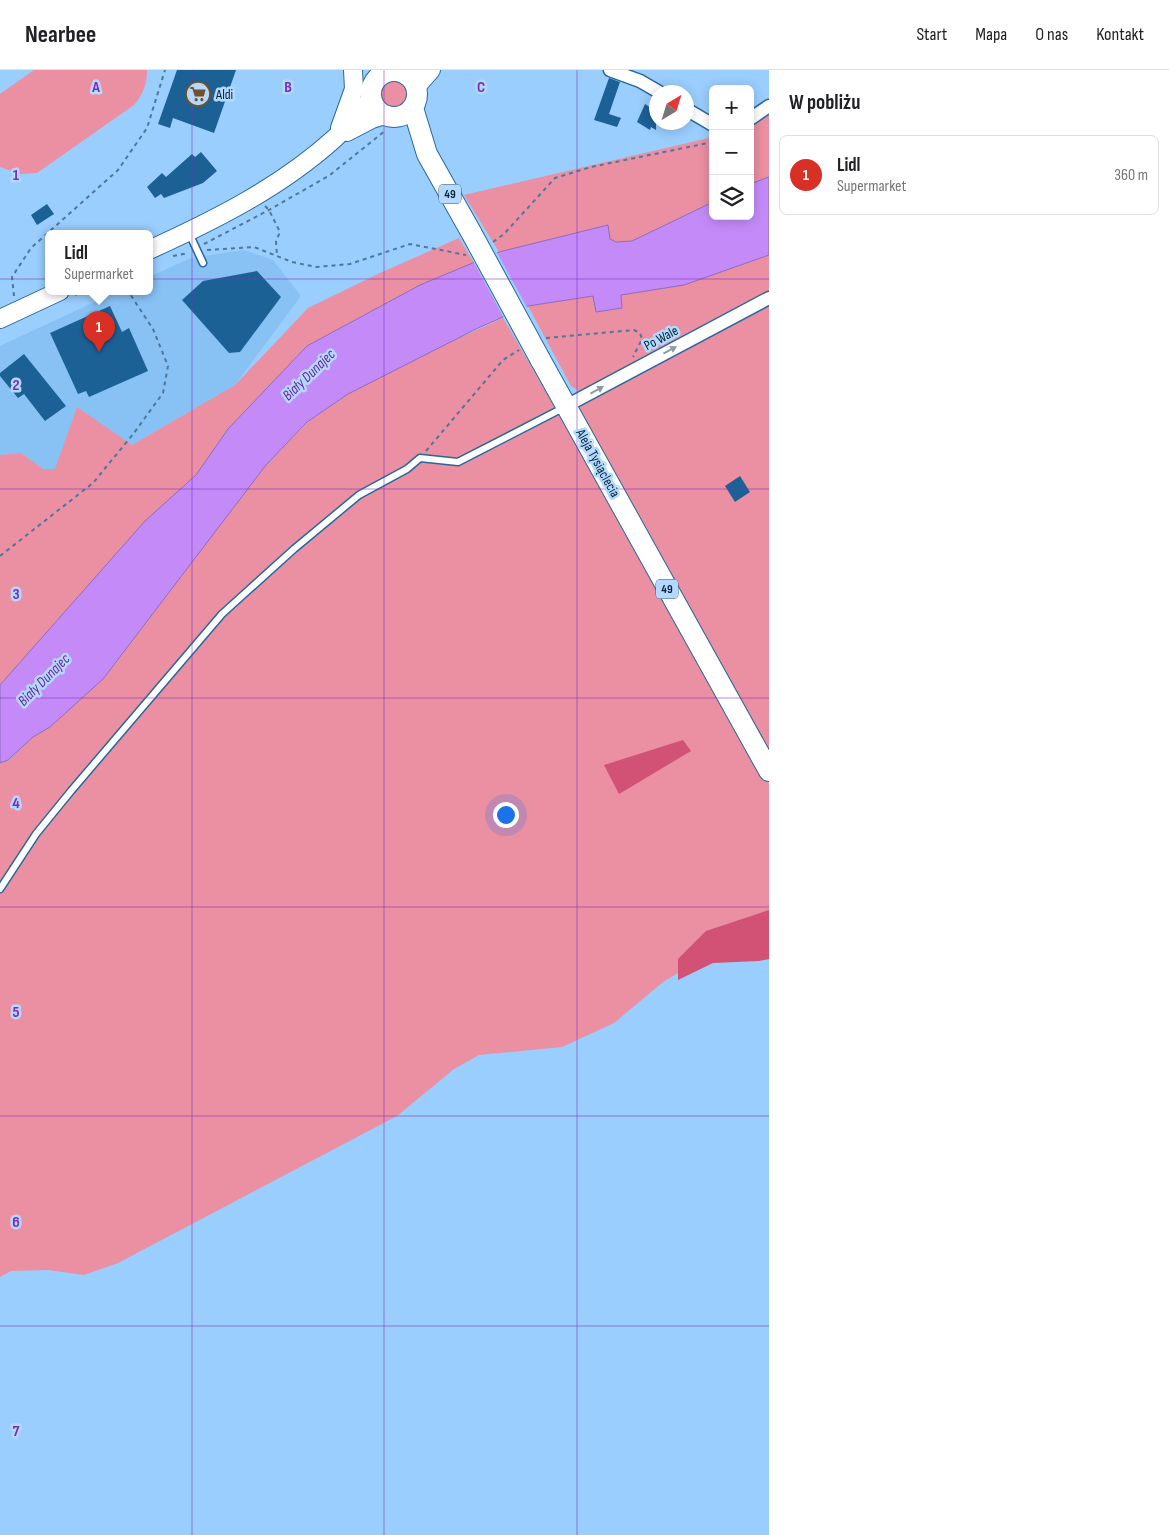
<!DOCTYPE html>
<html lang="pl">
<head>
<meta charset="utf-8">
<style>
	body { margin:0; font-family:"Sofia Sans Condensed",sans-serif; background:#f6f6f6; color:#202124 }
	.controls { position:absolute; right:15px; top:15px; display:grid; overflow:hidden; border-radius:8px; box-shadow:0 2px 12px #0003 }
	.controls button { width:45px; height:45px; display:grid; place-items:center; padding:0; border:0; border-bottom:1px solid #e0e0e0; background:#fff; color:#202124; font:25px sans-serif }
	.compass { position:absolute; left:649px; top:15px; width:45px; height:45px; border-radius:50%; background:#fff; box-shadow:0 2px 12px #0003; rotate:38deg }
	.you { position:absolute; left:505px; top:744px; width:18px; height:18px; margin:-12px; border:4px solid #fff; border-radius:50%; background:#1a73e8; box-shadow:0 0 0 8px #1a73e833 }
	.badge { display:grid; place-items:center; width:32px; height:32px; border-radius:50%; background:#d93025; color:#fff; font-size:16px; font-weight:700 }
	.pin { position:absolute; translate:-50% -41px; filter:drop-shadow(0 1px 2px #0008) }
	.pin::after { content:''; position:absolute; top:26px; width:18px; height:15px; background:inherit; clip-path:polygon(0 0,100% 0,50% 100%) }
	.popup { position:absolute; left:45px; top:160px; width:108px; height:65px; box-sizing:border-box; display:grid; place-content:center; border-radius:8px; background:#fff; filter:drop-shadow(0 1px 4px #0005); font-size:16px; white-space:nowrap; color:#757577 }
	.popup b { font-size:19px; color:#202124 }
	.popup::after { content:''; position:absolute; left:50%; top:100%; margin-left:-10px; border:10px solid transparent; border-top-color:#fff }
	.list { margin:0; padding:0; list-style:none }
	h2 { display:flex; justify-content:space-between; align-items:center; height:65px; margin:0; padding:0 20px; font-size:21px }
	h2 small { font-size:16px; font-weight:400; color:#757577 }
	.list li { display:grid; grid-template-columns:32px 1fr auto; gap:15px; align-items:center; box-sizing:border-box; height:80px; margin:0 10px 10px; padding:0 10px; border:1px solid #e0e0e0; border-radius:8px }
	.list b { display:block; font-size:19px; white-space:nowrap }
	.list p { margin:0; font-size:16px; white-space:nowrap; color:#757577 }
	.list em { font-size:16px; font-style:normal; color:#757577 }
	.icon { flex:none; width:28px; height:28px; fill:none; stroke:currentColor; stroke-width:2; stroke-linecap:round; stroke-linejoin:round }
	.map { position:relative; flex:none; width:769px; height:1465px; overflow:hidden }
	header { display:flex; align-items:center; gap:30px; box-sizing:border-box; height:70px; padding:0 25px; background:#fff; border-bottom:1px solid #e0e0e0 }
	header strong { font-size:24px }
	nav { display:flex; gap:28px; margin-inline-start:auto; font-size:18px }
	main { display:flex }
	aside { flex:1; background:#fff }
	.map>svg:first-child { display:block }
	.built { fill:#88c1f4 }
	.green { fill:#eb8fa2 }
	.forest { fill:#d15274 }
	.water { fill:#c48bf8; stroke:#8b6cbe }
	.pier { fill:#9acefe }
	.building { fill:#1c6196 }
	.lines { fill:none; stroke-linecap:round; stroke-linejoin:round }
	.lane-casing { stroke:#25689e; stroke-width:9 }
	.street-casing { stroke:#25689e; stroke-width:15 }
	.secondary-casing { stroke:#25689e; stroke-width:20 }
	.primary-casing { stroke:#25689e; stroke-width:22 }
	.path { stroke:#4f779a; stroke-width:2; stroke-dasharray:4 4; stroke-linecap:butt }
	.lane { stroke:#fff; stroke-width:6 }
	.street { stroke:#fff; stroke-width:12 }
	.secondary { stroke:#fff; stroke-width:18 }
	.primary { stroke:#fff; stroke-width:20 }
	.primary-bridge-casing { stroke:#25689e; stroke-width:22; stroke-linecap:butt }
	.primary-bridge { stroke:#fff; stroke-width:20 }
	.oneway { fill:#8f9ca5 }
	.grid { fill:none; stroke:#7b2cbf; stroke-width:1; stroke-opacity:0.55 }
	.labels { text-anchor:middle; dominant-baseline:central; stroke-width:5; stroke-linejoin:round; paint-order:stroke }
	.shield { fill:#b3dafe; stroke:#3a5973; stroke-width:1 }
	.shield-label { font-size:12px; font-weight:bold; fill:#062238 }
	.poi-label { font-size:14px; fill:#062238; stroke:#b3dafe; text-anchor:start }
	.street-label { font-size:14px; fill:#062238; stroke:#b3dafe }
	.water-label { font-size:15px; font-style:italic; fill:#6d21a1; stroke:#b3dafe }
	.grid-label { font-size:16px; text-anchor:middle; font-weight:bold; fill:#7b2cbf; stroke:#b3dafe; stroke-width:5; stroke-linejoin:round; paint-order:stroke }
</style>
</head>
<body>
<header>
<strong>Nearbee</strong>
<nav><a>Start</a><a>Mapa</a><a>O nas</a><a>Kontakt</a></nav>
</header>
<main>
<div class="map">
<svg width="769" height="1465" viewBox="0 0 769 1465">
	<rect width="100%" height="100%" fill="#9acefe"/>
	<polygon class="built" points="244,180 273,190 301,226 235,315 132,375 77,338 55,400 43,399 21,383 0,385 0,276 118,221 149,221 149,207 191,188"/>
	<g class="green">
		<path d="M34 0H147C147 15 143 24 134 35L37 103 20 104 0 97V24Z"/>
		<circle cx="394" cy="24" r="16"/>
		<polygon points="769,44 769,107 750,114 750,54"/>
		<polygon points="713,67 713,132 632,171 616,172 610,169 607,155 499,182 464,125"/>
		<polygon points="459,168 474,193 420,215 307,276 228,359 196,405 145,451 0,615 0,385 21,383 43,399 55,399 77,337 132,375 235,315 308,238 380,203"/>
		<polygon points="769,185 769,223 590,318 579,321 571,316 528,236 593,226 596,242 622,238 621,225 684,215"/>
		<polygon points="769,235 769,683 579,338 587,330"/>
		<polygon points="503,248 644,491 716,624 769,713 769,865 730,872 663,912 614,953 562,977 479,985 454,999 397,1046 118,1193 84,1205 48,1200 11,1201 0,1207 0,693 9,690 33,667 50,657 103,609 266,395 309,351 351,322 413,289"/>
	</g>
	<g class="forest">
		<polygon points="683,670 691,681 619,724 604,695"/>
		<polygon points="769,840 769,889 759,891 713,893 678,910 678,889 706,861"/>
	</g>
	<polygon class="water" points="769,107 769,185 684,215 621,225 622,238 596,242 593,226 528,236 478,258 348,324 307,352 266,395 103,609 50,657 33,667 8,690 0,693 0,615 145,451 196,405 228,359 307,276 420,215 499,182 608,155 610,169 616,172 632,171 713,132 713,146 750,146 750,114"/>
	<polygon class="pier" points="496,181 528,239 505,250 473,191"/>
	<g class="building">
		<polygon points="177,0 236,0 214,63 173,48 170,58 158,54"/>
		<polygon points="609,8 620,12 609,44 621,48 617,57 594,50"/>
		<polygon points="645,34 656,41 656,60 651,57 650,60 637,52"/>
		<polygon points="201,82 217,101 203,113 164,128 161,124 155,128 147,117 162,103 166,107 192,84 195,87"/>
		<polygon points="47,134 54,144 37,155 31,145"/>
		<polygon points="257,201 281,227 240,282 229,283 182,230 203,211"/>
		<polygon points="110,236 122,262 129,258 148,301 89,327 86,321 78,324 50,263"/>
		<polygon points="24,284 66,336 45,351 24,324 18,328 0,306 0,303"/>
		<polygon points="740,406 750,422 735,432 725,416"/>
	</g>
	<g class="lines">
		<defs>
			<g id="lane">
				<polyline points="189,163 203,193"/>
				<polyline points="0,819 36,764 71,721 222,544 294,479 359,425 407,399 420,388 458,392 563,338"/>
			</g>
			<g id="street">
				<polyline points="610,0 640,11 659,22"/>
				<polyline points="686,39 713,55"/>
				<polyline points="750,49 769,36"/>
				<polyline points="566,336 769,228"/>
			</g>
			<g id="secondary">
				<polyline points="402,3 410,0"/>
				<polyline points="416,17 431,0"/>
				<polyline points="340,58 354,19 353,0"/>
				<polyline points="347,62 372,49 385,45"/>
				<path d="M149 180C215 150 281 117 335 68 348 56 360 42 371 29"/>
				<polyline points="0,249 60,221"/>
			</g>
			<g id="primary">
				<circle cx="394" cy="24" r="23"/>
				<polyline points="413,38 427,84 472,164"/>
				<polyline points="540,289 769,701"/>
			</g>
		</defs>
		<use href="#lane" class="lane-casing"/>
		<use href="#street" class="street-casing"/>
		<use href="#secondary" class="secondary-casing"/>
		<use href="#primary" class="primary-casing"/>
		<g class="path">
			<polyline points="265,136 269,140 280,162 276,171 277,186"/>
			<polyline points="493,172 504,164 555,108 591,97 713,72"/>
			<polyline points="204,174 269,140 330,105 386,60"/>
			<polyline points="207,180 254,177 292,192 316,197 350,194 410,174 466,185"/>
			<polyline points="173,186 188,183"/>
			<polyline points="75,225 83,221"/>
			<polyline points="14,226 12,207 31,178 118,100 147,58 165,0"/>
			<polyline points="546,268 634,260 640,263 642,269 633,287"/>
			<polyline points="426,381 503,290 519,280"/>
			<polyline points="0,486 93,413 134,363 163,323 168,296 153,259 128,221"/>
		</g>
		<use href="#lane" class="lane"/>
		<use href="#street" class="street"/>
		<use href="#secondary" class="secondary"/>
		<use href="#primary" class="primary"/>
		<defs>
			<polyline id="primary-bridge" points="472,164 540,289"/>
		</defs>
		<use href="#primary-bridge" class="primary-bridge-casing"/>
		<use href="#primary-bridge" class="primary-bridge"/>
	</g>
	<defs><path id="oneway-solid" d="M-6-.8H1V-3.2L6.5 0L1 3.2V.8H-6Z" transform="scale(1.25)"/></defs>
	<g class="oneway">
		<use href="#oneway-solid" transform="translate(670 280) rotate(-28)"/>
		<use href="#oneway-solid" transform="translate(597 320) rotate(-29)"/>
	</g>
	<path class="grid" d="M192 0V1465M384 0V1465M577 0V1465M0 209H769M0 419H769M0 628H769M0 837H769M0 1046H769M0 1256H769"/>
	<defs>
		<symbol id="supermarket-ring" viewBox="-11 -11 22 22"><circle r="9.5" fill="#b3dafe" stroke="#735029" stroke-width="1.5"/><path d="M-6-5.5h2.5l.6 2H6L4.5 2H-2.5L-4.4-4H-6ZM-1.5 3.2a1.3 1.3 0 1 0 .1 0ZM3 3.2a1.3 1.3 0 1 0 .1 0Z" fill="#735029"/></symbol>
	</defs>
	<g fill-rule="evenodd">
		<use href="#supermarket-ring" x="184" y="10" width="28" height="28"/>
	</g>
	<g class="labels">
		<g class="shield">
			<rect x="439" y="114.5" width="22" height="19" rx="4"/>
			<rect x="656" y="509.5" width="22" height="19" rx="4"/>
		</g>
		<g class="shield-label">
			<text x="450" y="124">49</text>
			<text x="667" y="519">49</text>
		</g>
		<g class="poi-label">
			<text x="216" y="24">Aldi</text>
		</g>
		<g class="street-label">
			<text transform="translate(661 268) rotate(-28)">Po Wale</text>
			<text transform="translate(598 393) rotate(61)">Aleja Tysiąclecia</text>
		</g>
		<g class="water-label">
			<text transform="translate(309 305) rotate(-44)">Biały Dunajec</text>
			<text transform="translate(44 610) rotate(-45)">Biały Dunajec</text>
		</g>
	</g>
	<g class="grid-label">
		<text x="96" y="22">A</text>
		<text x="288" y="22">B</text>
		<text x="481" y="22">C</text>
		<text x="16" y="110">1</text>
		<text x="16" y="320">2</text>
		<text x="16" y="529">3</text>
		<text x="16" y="738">4</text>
		<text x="16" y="947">5</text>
		<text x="16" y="1157">6</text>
		<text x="16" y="1366">7</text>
	</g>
</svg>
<div class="controls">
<button>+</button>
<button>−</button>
<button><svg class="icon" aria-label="layers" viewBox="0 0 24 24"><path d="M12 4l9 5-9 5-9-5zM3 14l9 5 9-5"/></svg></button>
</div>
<svg class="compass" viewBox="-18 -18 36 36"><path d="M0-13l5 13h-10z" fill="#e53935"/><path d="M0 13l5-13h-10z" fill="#757577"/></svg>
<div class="you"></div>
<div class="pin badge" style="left:99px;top:282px">1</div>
<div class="popup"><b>Lidl</b>Supermarket</div>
</div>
<aside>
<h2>W pobliżu<small></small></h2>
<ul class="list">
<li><span class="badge">1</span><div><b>Lidl</b><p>Supermarket</p></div><em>360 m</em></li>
</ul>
</aside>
</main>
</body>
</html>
